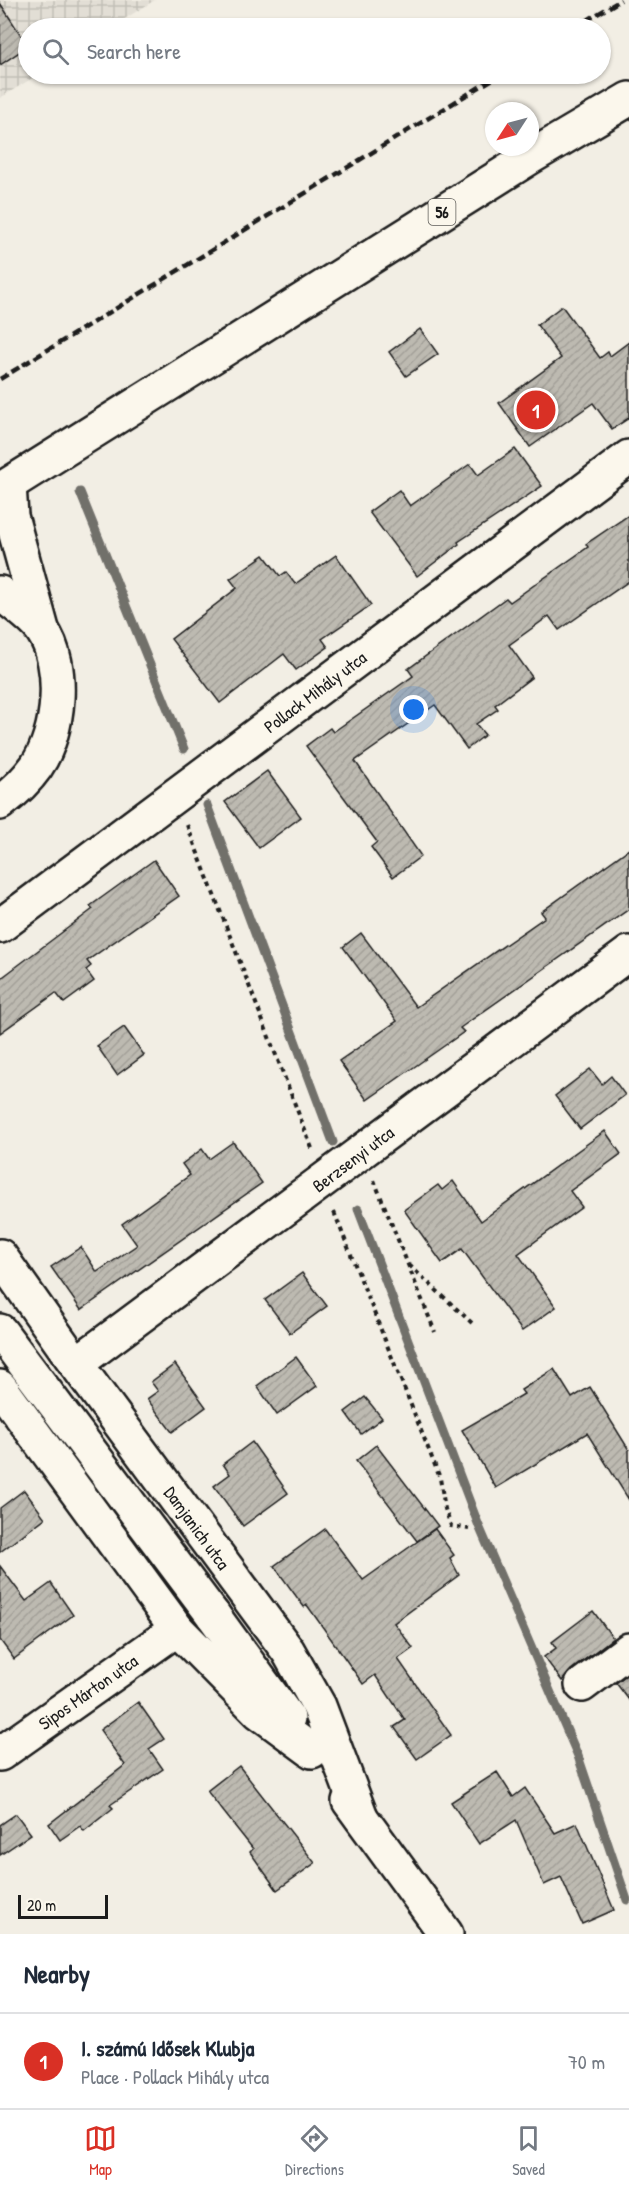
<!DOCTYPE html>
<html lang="en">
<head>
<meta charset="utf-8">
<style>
	body { margin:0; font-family:"Patrick Hand",sans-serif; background:#f6f6f7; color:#1f2937 }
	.compass { position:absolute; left:485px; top:102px; width:54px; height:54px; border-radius:50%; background:#fff; box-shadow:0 2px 4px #0004; rotate:234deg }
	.scale { position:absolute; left:18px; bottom:15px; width:90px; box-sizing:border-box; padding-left:6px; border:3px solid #1c1c1c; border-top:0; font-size:16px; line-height:21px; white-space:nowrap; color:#1c1c1c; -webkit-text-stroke:4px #fbf7ec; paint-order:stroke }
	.you { position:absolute; left:414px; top:710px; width:21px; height:21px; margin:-15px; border:4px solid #fff; border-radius:50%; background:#1a73e8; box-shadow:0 0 0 9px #1a73e833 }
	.badge { display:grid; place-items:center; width:39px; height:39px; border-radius:50%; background:#d93025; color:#fff; font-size:20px; font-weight:700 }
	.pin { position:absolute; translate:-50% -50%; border:3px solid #fff; box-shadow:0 2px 6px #0006 }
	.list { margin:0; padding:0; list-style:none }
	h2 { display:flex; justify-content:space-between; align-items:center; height:78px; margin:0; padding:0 24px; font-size:26px }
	h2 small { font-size:20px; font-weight:400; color:#747a83 }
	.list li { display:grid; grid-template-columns:39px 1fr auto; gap:18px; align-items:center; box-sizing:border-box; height:96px; padding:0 24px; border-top:2px solid #e0e1e3 }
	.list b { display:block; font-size:22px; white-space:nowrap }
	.list p { margin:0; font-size:20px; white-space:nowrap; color:#747a83 }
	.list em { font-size:20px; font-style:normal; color:#747a83 }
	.icon { flex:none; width:33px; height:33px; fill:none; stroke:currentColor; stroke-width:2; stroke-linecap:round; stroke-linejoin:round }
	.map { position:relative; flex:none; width:629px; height:1934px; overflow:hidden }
	.search { position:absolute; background:#fff; box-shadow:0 2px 4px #0004; left:18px; right:18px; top:18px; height:66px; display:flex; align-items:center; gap:15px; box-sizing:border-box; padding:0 21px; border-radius:33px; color:#747a83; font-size:22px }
	.sheet { height:174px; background:#fff }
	nav { display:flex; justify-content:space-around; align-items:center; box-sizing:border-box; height:84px; border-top:2px solid #e0e1e3; background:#fff; font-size:16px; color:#747a83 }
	nav a { display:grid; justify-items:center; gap:3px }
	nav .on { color:#d93025 }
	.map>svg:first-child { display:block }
	.industrial { fill:url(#industrial-grid) }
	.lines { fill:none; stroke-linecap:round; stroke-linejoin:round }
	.stream { stroke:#716f6b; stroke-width:9 }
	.building { fill:url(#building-hatch); stroke:#1c1c1c; stroke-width:1.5 }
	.minor-casing { stroke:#1c1c1c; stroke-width:38 }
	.major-casing { stroke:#1c1c1c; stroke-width:38 }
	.path { stroke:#1c1c1c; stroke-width:4; stroke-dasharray:4.5 4.5; stroke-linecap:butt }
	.minor { stroke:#fbf7ec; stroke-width:33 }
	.major { stroke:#fbf7ec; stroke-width:33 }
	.rail { stroke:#1c1c1c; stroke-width:4.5; stroke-dasharray:9 4.5; stroke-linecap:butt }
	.labels { text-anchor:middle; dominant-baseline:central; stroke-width:5; stroke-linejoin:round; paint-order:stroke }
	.shield { fill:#fbf7ec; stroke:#5f5e5a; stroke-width:1.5 }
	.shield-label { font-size:16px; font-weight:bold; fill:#1c1c1c }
	.street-label { font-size:18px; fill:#1c1c1c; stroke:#fbf7ec }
</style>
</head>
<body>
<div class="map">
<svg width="629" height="1934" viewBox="0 0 629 1934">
	<defs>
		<pattern id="industrial-grid" width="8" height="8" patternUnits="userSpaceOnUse" patternTransform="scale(1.5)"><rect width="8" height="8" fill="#e2ded5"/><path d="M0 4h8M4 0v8" fill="none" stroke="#c1beb6"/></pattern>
		<pattern id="building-hatch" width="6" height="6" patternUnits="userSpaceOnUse" patternTransform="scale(1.5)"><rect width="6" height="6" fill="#bdbab1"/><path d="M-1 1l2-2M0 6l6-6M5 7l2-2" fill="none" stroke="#a29f98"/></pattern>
	</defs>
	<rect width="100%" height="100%" fill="#f2eee4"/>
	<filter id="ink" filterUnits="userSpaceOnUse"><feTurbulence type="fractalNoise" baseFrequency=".0167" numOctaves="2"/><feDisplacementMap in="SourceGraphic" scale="12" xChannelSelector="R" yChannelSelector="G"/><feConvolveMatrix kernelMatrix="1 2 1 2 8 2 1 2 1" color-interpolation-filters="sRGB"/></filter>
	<g filter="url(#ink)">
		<polygon class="industrial" points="0,0 155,0 110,28 28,28 28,74 39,74 0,98"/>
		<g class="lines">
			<g class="stream">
				<polyline points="80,492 184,749"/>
				<polyline points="207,805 333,1142"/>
				<polyline points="358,1209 479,1526 578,1756 627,1900"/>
			</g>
		</g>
		<g class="building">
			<polygon points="0,3 28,46 0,65"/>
			<polygon points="562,306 600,358 608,352 610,356 629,342 629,418 612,429 593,403 530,447 499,403 561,358 537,325"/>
			<polygon points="420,329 438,354 406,376 389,352"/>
			<polygon points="515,449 542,486 458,542 459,544 417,576 369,512 399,490 410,506 470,464 478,475"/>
			<polygon points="629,515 629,581 559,630 549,616 509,645 532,677 495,705 498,709 476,724 485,735 467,749 435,705 355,761 421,856 393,877 371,847 377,842 306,746 330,728 333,732 413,676 408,669 506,598 510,602 588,547 586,544"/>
			<polygon points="264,555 280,576 286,572 295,584 336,555 371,605 322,639 328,647 296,670 284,654 220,703 171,639 237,588 230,579"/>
			<polygon points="267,771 301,817 259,848 225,802"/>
			<polygon points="629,849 629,909 460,1028 464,1032 367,1100 339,1061 397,1021 343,947 361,933 416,1007 545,917 541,912"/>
			<polygon points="154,860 179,896 87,961 91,966 86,970 94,981 64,1003 56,993 0,1033 0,979 93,909 90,906"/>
			<polygon points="124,1027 144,1055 117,1075 97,1046"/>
			<polygon points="590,1069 602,1084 611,1076 625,1095 580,1129 555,1096"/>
			<polygon points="605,1131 621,1154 570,1191 582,1207 518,1254 556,1307 522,1331 462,1249 442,1263 404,1210 438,1185 442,1190 453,1181 481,1221"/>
			<polygon points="233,1142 262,1183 81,1310 51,1267 81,1247 97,1272 137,1245 122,1224 190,1175 182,1164 202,1149 209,1159"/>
			<polygon points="302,1273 327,1306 290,1333 265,1300"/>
			<polygon points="296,1357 317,1386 277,1415 257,1386"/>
			<polygon points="175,1364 206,1407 172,1432 147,1399 158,1391 151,1382"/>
			<polygon points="554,1369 572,1398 590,1387 629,1450 629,1500 587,1433 496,1488 462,1430 524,1394 521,1390"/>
			<polygon points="365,1397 382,1418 361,1434 345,1412"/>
			<polygon points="252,1442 288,1493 243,1526 214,1486 230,1474 223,1464"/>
			<polygon points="376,1445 438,1526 417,1541 356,1461"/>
			<polygon points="24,1490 45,1518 0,1552 0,1508"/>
			<polygon points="325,1529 363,1580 435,1529 454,1555 450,1558 459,1575 394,1623 413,1648 398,1659 451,1735 417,1759 394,1727 405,1720 375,1675 363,1684 307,1605 304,1607 274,1566"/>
			<polygon points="0,1566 26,1601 51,1583 73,1615 14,1659 0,1640"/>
			<polygon points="593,1611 613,1638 571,1670 562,1681 544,1657 556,1648 552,1642"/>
			<polygon points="629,1673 629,1700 616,1683"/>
			<polygon points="138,1702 164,1739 149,1749 163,1769 110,1805 113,1808 84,1831 80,1826 60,1840 49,1824 125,1765 100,1730"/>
			<polygon points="239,1766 315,1863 277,1890 250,1852 253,1849 207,1791"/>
			<polygon points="497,1772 513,1797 525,1788 555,1833 577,1823 614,1910 582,1924 561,1877 544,1885 516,1820 479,1844 451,1802"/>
			<polygon points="16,1814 31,1834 0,1855 0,1825"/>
		</g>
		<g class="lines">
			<defs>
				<g id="minor">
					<polyline points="0,926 629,457"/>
					<polyline points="0,1256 76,1364 288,1651 319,1706 361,1817"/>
					<polyline points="76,1364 629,953"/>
					<polyline points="0,1387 177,1629 259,1712 312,1751"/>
					<polyline points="213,1615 288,1718"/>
					<polyline points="582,1685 629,1650"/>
					<polyline points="0,1754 177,1629"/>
					<polyline points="349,1801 446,1934"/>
				</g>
				<g id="major">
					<polyline points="9,485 11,516 42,629"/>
					<polyline points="0,490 529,158 629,99"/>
					<path d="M0 593C13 604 32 616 42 630 66 665 60 733 36 767 26 781 13 793 0 803"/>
					<polyline points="0,1331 213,1615"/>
				</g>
			</defs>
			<use href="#minor" class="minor-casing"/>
			<use href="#major" class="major-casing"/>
			<g class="path">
				<polyline points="187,825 313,1151"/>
				<polyline points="374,1180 435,1332"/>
				<polyline points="334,1212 440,1478 445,1509 451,1526 469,1529"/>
				<polyline points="409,1265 472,1323"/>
			</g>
			<use href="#minor" class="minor"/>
			<use href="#major" class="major"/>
			<g class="rail">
				<polyline points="574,28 621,0"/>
				<polyline points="0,379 501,74"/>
			</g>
		</g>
	</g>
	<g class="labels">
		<rect class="shield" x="428.5" y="199" width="27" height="26" rx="4.5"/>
		<g class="shield-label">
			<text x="442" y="212">56</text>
		</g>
		<g class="street-label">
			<text transform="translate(315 692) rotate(-37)">Pollack Mihály utca</text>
			<text transform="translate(353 1159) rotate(-37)">Berzsenyi utca</text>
			<text transform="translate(197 1528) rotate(54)">Damjanich utca</text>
			<text transform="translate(88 1692) rotate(-35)">Sipos Márton utca</text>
		</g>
	</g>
</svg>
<svg class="compass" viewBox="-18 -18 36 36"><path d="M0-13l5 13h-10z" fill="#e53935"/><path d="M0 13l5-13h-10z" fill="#747a83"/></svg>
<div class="scale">20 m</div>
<div class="you"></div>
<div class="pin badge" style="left:536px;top:410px">1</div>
<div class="search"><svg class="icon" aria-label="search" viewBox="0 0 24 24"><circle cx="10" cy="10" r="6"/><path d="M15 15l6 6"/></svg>Search here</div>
</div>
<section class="sheet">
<h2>Nearby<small></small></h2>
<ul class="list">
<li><span class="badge">1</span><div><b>I. számú Idősek Klubja</b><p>Place · Pollack Mihály utca</p></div><em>70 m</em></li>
</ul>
</section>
<nav>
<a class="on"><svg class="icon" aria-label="map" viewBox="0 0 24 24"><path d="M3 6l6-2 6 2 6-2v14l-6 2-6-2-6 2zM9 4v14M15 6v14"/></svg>Map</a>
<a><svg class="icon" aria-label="directions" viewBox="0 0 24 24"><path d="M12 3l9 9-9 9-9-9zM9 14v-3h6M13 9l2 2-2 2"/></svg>Directions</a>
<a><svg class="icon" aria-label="saved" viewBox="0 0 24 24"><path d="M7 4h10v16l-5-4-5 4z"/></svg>Saved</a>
</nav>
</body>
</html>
